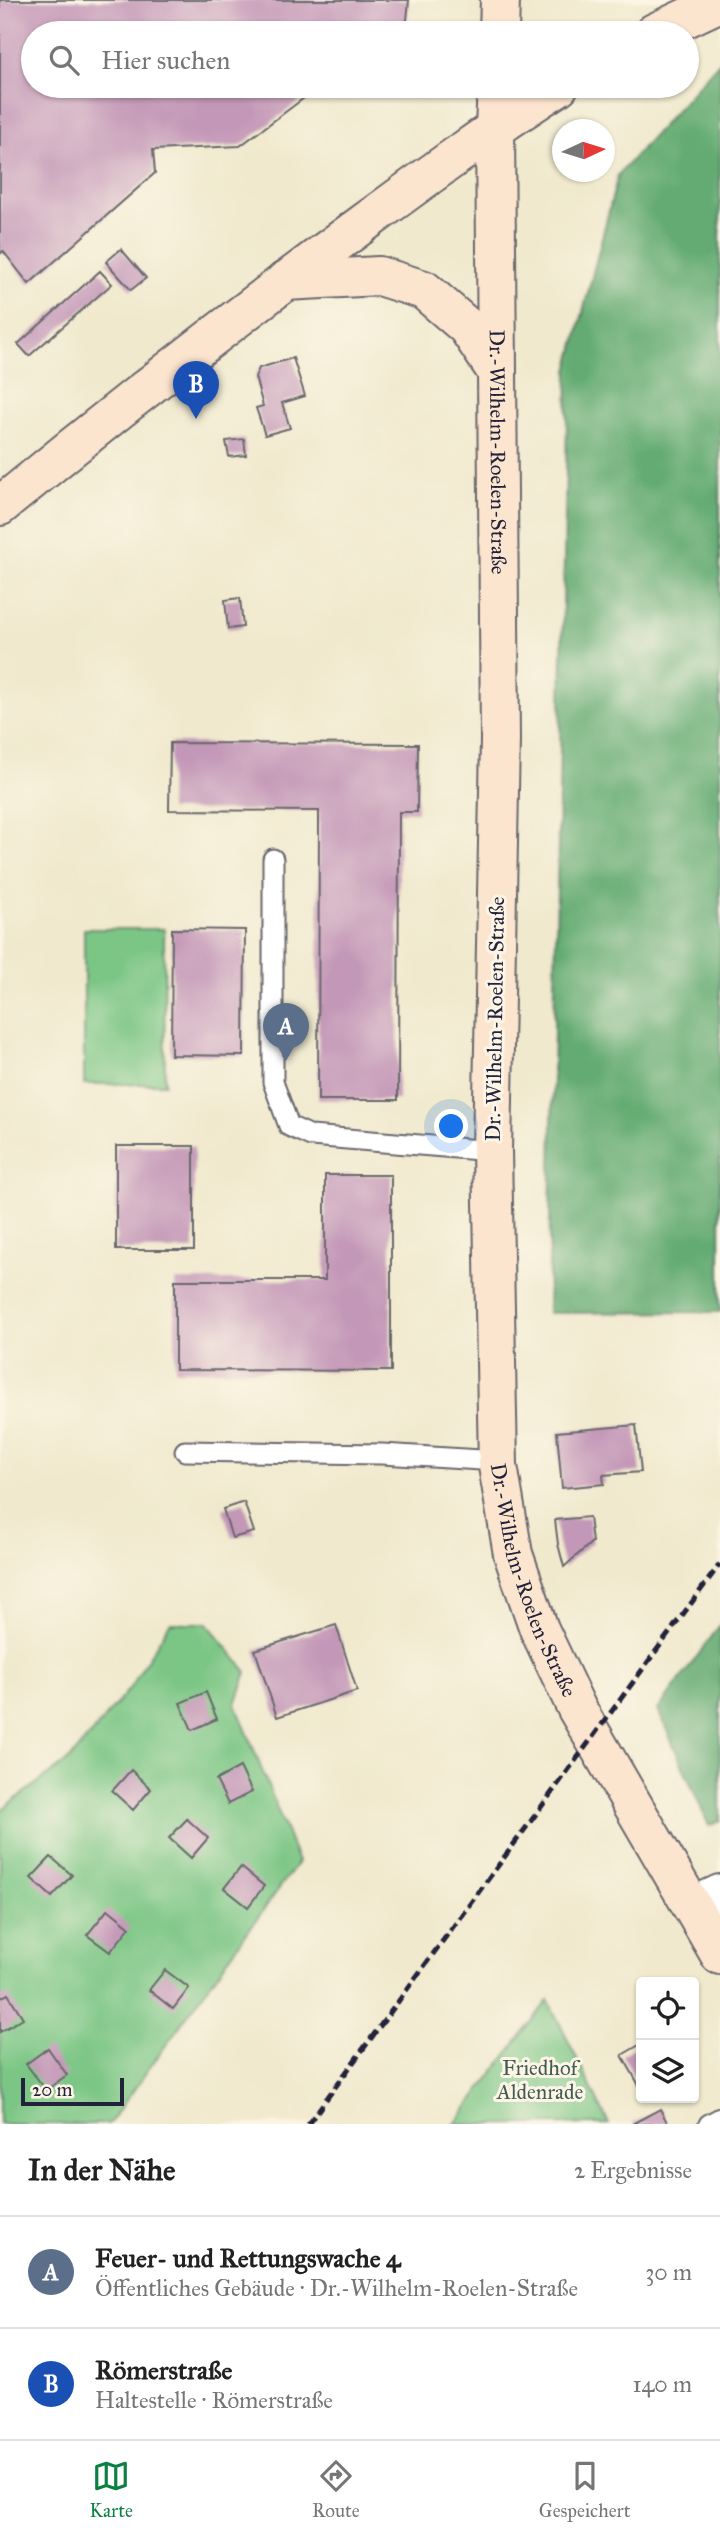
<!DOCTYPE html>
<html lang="de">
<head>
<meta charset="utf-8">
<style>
	body { margin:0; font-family:"IM FELL Great Primer",serif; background:#f6f6f6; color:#222 }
	.controls { position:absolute; right:21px; bottom:21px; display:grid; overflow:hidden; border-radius:7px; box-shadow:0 2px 5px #0004 }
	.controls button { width:63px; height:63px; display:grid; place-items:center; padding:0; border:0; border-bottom:2px solid #e0e0e0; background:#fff; color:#222; font:35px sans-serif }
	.compass { position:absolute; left:552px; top:119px; width:63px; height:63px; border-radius:50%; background:#fff; box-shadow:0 2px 5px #0004; rotate:86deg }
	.scale { position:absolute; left:21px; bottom:18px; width:103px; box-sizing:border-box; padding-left:7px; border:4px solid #22223b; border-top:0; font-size:19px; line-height:24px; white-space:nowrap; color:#22223b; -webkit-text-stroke:5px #fcf5e5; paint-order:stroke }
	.you { position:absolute; left:452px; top:1127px; width:24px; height:24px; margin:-18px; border:5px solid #fff; border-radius:50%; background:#1a73e8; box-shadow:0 0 0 10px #1a73e833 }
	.badge { display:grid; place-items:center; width:46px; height:46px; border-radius:50%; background:#0b8043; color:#fff; font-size:23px; font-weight:700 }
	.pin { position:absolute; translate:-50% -58px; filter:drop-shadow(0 2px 4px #0008) }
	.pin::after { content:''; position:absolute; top:37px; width:24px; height:21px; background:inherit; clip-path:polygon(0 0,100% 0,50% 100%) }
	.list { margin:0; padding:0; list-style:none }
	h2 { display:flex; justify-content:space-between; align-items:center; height:91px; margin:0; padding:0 28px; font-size:30px }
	h2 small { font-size:23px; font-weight:400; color:#767676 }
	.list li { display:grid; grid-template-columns:46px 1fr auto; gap:21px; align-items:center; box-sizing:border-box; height:112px; padding:0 28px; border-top:2px solid #e0e0e0 }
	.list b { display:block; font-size:26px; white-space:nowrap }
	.list p { margin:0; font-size:23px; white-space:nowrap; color:#767676 }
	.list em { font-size:23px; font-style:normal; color:#767676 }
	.icon { flex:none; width:38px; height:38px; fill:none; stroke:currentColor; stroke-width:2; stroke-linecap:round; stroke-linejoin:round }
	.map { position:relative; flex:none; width:720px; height:2124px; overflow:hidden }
	.search { position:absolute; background:#fff; box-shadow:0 2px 5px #0004; left:21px; right:21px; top:21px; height:77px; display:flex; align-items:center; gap:18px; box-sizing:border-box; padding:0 24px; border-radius:38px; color:#767676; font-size:26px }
	.sheet { height:315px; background:#fff }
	nav { display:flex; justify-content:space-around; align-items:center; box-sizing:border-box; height:98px; border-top:2px solid #e0e0e0; background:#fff; font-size:19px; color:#767676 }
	nav a { display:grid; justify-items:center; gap:4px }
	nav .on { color:#0b8043 }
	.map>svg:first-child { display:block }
	.green { fill:#7bc685; stroke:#4e7460; stroke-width:2 }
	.forest { fill:#64ab72; stroke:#436656; stroke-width:2 }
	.building { fill:#c397b7 }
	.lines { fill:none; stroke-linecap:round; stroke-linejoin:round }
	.lane-casing { stroke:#6a686e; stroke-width:23 }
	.street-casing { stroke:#6a686e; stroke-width:42 }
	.secondary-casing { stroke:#6a686e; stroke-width:42 }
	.lane { stroke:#fff; stroke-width:19 }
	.street { stroke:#fff; stroke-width:38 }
	.secondary { stroke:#fce5cf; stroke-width:38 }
	.rail { stroke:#22223b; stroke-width:5; stroke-dasharray:10 5; stroke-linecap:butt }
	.labels { text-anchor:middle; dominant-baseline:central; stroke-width:6; stroke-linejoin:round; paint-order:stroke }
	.street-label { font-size:21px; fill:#22223b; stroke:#fcf5e5 }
	.park-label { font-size:21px; fill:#415b55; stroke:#fcf5e5 }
</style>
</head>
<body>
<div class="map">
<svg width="720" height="2124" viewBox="0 0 720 2124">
	<rect width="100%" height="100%" fill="#fcf5e5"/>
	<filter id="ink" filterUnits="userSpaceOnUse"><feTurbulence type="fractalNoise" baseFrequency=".0143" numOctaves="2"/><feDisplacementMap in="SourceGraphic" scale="14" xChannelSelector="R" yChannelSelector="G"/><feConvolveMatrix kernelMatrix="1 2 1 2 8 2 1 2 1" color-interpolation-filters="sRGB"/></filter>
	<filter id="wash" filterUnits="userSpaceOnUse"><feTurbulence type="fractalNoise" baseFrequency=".00686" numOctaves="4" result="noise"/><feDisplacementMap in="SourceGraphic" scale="28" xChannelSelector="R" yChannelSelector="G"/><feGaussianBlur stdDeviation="1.57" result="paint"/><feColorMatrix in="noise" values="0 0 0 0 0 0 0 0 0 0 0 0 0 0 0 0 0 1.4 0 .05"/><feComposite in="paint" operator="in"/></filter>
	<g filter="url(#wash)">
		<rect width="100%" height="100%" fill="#f0e9cd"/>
		<g class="green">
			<polygon points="84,929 164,929 165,1084 84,1084"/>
			<polygon points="170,1623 207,1623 247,1672 236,1704 298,1862 109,2124 0,2124 0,1811 71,1758 130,1688"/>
			<polygon points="548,2000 609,2124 455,2124"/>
		</g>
		<g class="forest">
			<polygon points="720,61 720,1312 548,1313 568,371 618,175"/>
			<polygon points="720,1625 720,1821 709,1826 658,1710"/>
		</g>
		<g id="blocks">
			<g class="building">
				<polygon points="0,0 409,0 407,20 389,33 33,33 33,86 320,86 240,146 153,150 155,173 29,284 3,251 0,254"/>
				<polygon points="121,249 146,278 131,290 106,262"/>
				<polygon points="100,271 112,284 29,356 18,344"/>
				<polygon points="293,358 305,396 282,403 290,428 265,435 256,408 263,406 255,377 259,368"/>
				<polygon points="244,439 246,455 229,457 226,441"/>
				<polygon points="240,598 243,627 228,629 225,600"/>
				<polygon points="170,743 418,744 417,812 399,812 398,1100 318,1100 319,811 169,810"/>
				<polygon points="172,929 245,930 244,1056 171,1055"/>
				<rect x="116" y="1146" width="78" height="104"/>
				<polygon points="325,1175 391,1175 391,1371 175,1370 175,1280 325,1280"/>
				<polygon points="636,1425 641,1472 603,1475 604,1484 562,1488 557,1432"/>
				<polygon points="244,1502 254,1532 232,1538 223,1509"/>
				<polygon points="589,1517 592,1542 564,1567 558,1544 555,1520"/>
				<polygon points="336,1625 357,1691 277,1717 255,1650"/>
				<polygon points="206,1692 217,1719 192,1730 180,1703"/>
				<polygon points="240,1767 252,1792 228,1804 216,1780"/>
				<polygon points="131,1770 151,1789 133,1810 112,1791"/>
				<polygon points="187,1819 208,1838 191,1858 169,1838"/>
				<polygon points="51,1857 72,1875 52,1897 31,1878"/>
				<polygon points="241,1867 264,1886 248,1907 224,1888"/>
				<polygon points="108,1909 130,1927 110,1952 87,1935"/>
				<polygon points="165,1970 189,1988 173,2009 149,1990"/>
				<polygon points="8,1994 23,2018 0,2032 0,1998"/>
				<polygon points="641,2044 641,2086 640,2087 622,2055"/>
				<polygon points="48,2048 67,2075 46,2090 26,2064"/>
				<polygon points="660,2109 668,2124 632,2124"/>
			</g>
		</g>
	</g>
	<g filter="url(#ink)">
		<use href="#blocks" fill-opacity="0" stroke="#6a686e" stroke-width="2"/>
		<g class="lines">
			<defs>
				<g id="lane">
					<polyline points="273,859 273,1082 289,1126 311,1136 492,1151"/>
					<polyline points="185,1451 382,1454 498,1461"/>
					<polyline points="709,2124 720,2118"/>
				</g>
				<polyline id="street" points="692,1907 720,1894"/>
				<g id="secondary">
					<polyline points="499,33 500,0"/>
					<polyline points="654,33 720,2"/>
					<path id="s1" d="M497 86 495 127 500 739 492 1151 498 1466 513 1554 539 1629 577 1709 720 1955"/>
					<polyline points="285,281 379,276 424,290 467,327 497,372"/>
					<path d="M0 506C119 408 240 314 364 223 428 176 492 129 559 86"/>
				</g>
			</defs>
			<use href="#lane" class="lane-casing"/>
			<use href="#street" class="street-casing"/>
			<use href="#secondary" class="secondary-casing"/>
			<use href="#lane" class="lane"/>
			<use href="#street" class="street"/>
			<use href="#secondary" class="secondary"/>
			<polyline class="rail" points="308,2124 720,1564"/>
		</g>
	</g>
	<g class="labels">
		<g class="street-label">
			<text stroke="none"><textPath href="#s1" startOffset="366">Dr.-Wilhelm-Roelen-Straße</textPath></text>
			<text transform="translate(495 1019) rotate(-89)">Dr.-Wilhelm-Roelen-Straße</text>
			<text stroke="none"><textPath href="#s1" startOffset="1500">Dr.-Wilhelm-Roelen-Straße</textPath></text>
		</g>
		<g class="park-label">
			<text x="540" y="2068">Friedhof<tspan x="540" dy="24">Aldenrade</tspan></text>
		</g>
	</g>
</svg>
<div class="controls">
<button><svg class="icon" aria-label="locate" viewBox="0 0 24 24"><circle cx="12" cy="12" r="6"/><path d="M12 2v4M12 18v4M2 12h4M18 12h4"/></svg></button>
<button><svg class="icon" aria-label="layers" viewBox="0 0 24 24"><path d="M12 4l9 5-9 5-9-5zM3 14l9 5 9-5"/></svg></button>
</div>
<svg class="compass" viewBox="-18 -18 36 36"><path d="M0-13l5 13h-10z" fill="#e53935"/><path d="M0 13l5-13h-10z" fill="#767676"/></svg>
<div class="scale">20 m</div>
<div class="you"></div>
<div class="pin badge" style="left:286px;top:1061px;background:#5c6f8a">A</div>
<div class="pin badge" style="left:196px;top:419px;background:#1a4fb4">B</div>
<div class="search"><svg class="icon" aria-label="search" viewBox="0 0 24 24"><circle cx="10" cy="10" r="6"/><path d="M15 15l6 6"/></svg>Hier suchen</div>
</div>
<section class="sheet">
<h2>In der Nähe<small>2 Ergebnisse</small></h2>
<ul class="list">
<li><span class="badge" style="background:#5c6f8a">A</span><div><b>Feuer- und Rettungswache 4</b><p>Öffentliches Gebäude · Dr.-Wilhelm-Roelen-Straße</p></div><em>30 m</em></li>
<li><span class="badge" style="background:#1a4fb4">B</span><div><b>Römerstraße</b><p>Haltestelle · Römerstraße</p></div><em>140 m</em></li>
</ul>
</section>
<nav>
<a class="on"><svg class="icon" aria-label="map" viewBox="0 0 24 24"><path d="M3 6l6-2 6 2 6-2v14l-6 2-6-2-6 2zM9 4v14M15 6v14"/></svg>Karte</a>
<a><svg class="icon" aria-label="directions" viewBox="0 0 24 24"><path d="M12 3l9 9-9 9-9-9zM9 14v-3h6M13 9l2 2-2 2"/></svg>Route</a>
<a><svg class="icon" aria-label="saved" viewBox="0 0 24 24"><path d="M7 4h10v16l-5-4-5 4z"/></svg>Gespeichert</a>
</nav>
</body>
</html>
